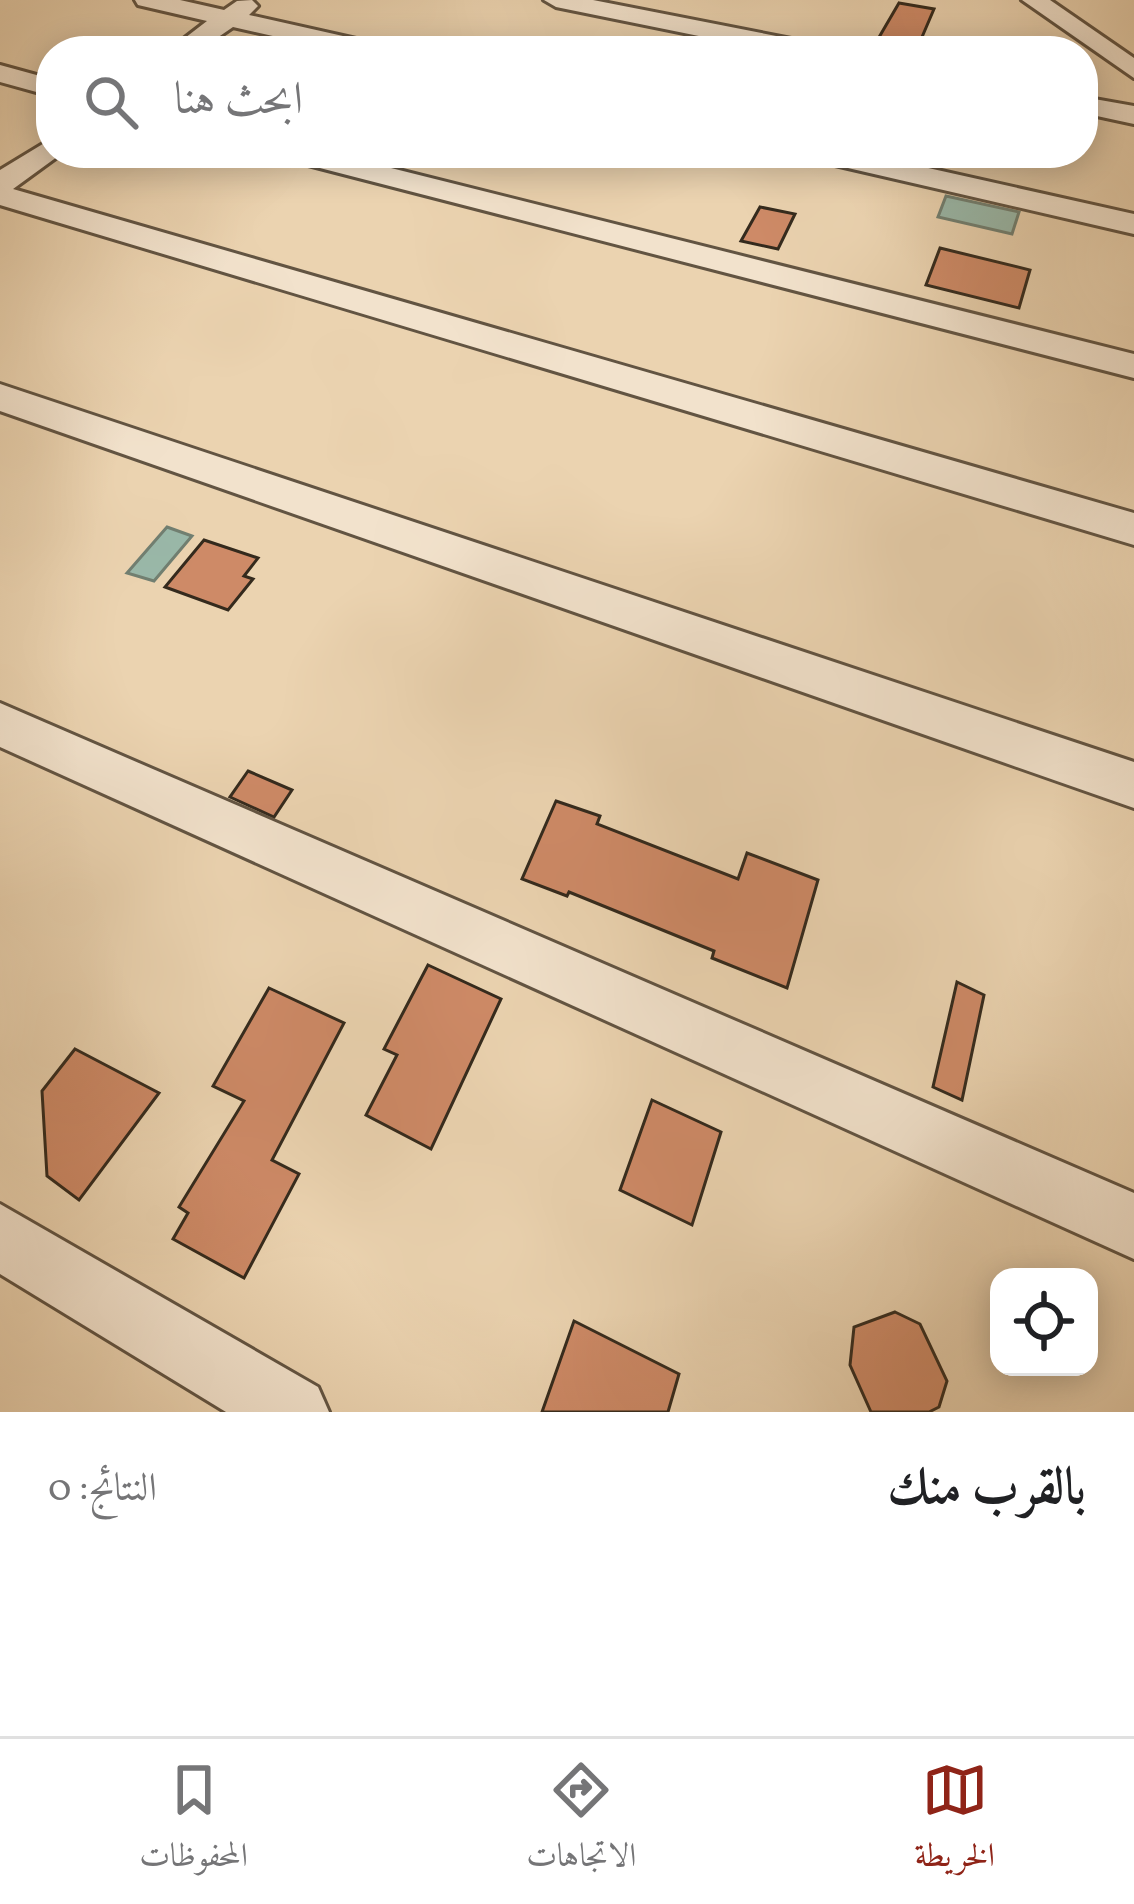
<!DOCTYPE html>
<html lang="ar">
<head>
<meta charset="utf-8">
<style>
	body { margin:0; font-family:Vollkorn,Amiri,serif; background:#f6f6f6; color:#202124; direction:rtl }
	.controls { position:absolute; right:36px; bottom:36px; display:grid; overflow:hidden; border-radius:24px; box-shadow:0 6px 30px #0003 }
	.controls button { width:108px; height:108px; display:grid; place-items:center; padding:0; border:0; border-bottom:3px solid #e0e0e0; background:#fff; color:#202124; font:60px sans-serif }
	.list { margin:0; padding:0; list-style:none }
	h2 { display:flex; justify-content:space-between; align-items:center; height:156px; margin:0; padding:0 48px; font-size:51px }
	h2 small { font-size:39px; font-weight:400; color:#757577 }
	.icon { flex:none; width:66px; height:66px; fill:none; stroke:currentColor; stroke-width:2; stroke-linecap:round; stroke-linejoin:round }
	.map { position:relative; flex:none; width:1134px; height:1412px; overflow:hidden; direction:ltr }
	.search { position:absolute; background:#fff; box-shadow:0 6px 30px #0003; left:36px; right:36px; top:36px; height:132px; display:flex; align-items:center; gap:30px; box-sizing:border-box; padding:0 42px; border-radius:48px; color:#757577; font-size:45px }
	.sheet { height:324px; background:#fff }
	nav { display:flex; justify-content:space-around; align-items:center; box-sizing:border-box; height:168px; border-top:3px solid #e0e0e0; background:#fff; font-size:33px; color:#757577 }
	nav a { display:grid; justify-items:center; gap:6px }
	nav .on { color:#8f2418 }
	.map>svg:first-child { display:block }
	.water { fill:#99b8a9; stroke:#717f71; stroke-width:3 }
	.building { fill:#ce8a67; stroke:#342a1d; stroke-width:3 }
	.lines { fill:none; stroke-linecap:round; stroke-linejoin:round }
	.minor-casing { stroke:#625442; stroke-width:6 }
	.minor { fill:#f2e2cc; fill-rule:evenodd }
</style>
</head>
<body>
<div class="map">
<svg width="1134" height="1412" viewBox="0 0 1134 1412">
	<rect width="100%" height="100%" fill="#ebd3b0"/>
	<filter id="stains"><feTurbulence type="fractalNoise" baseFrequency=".00167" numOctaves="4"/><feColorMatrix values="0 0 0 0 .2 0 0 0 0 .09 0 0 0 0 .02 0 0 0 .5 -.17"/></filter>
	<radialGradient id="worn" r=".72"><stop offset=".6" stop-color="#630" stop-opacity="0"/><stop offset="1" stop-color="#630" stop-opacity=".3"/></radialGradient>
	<g class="water">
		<polygon points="946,196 1019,212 1012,234 938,217"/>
		<polygon points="167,527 192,536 154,581 127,573"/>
	</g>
	<g class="building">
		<polygon points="899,3 934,9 916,51 871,51"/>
		<polygon points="760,207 795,214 778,249 741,241"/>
		<polygon points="940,248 1030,270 1019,308 926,285"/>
		<polygon points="204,540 258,558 244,576 253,579 228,610 165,587"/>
		<polygon points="248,771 292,790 274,817 230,797"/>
		<polygon points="556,801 600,816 597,824 738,879 747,853 818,880 787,988 712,958 714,951 569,892 567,896 522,879"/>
		<polygon points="428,965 501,999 431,1149 366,1115 397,1055 384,1049"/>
		<polygon points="957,982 984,995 962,1100 933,1087"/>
		<polygon points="269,988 344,1023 272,1160 299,1174 244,1278 173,1239 188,1213 179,1207 244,1101 213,1086"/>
		<polygon points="75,1049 159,1093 79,1200 47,1176 42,1091"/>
		<polygon points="652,1100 721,1132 692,1225 620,1190"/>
		<polygon points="895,1312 920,1324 947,1381 939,1407 929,1412 871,1412 850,1365 854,1327"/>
		<polygon points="574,1321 679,1374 668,1412 542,1412"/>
	</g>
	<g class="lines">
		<defs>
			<g id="minor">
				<polygon points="135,0 180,0 224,10 237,1 252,0 258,6 249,15 383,45 387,51 339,51 233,27 198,51 168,51 207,21 138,5"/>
				<polygon points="544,0 593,0 812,43 825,51 773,51 556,7"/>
				<polygon points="1022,0 1050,0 1134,58 1134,78"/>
				<polygon points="0,65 51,79 51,96 0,82"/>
				<polygon points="1083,97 1134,106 1134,124 1083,113"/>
				<polygon points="51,139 51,153 61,154 13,189 1134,513 1134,545 0,205 0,170"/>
				<polygon points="280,153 331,153 1134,354 1134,378 285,159"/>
				<polygon points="807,153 861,153 1134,214 1134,234 822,162"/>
				<polygon points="0,384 1134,762 1134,808 0,411"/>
				<polygon points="0,703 1134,1193 1134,1259 0,747"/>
				<polygon points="0,1204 318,1387 329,1412 226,1412 0,1274"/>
			</g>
		</defs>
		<use href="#minor" class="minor-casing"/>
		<use href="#minor" class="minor"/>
	</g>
	<rect width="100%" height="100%" filter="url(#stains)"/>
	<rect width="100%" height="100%" fill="url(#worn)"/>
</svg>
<div class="controls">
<button><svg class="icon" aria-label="locate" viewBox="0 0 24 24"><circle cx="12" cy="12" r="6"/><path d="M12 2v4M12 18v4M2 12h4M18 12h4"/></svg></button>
</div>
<div class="search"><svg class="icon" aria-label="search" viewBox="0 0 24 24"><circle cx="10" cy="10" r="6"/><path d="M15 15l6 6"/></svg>ابحث هنا</div>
</div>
<section class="sheet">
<h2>بالقرب منك<small>النتائج: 0</small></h2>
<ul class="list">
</ul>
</section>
<nav>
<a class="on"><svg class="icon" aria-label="map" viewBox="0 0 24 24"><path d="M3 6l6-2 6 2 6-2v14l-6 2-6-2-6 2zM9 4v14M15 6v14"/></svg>الخريطة</a>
<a><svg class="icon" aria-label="directions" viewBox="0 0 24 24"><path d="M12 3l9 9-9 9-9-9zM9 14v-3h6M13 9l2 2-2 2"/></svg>الاتجاهات</a>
<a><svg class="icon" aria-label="saved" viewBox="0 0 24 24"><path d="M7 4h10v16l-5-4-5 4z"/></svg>المحفوظات</a>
</nav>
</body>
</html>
